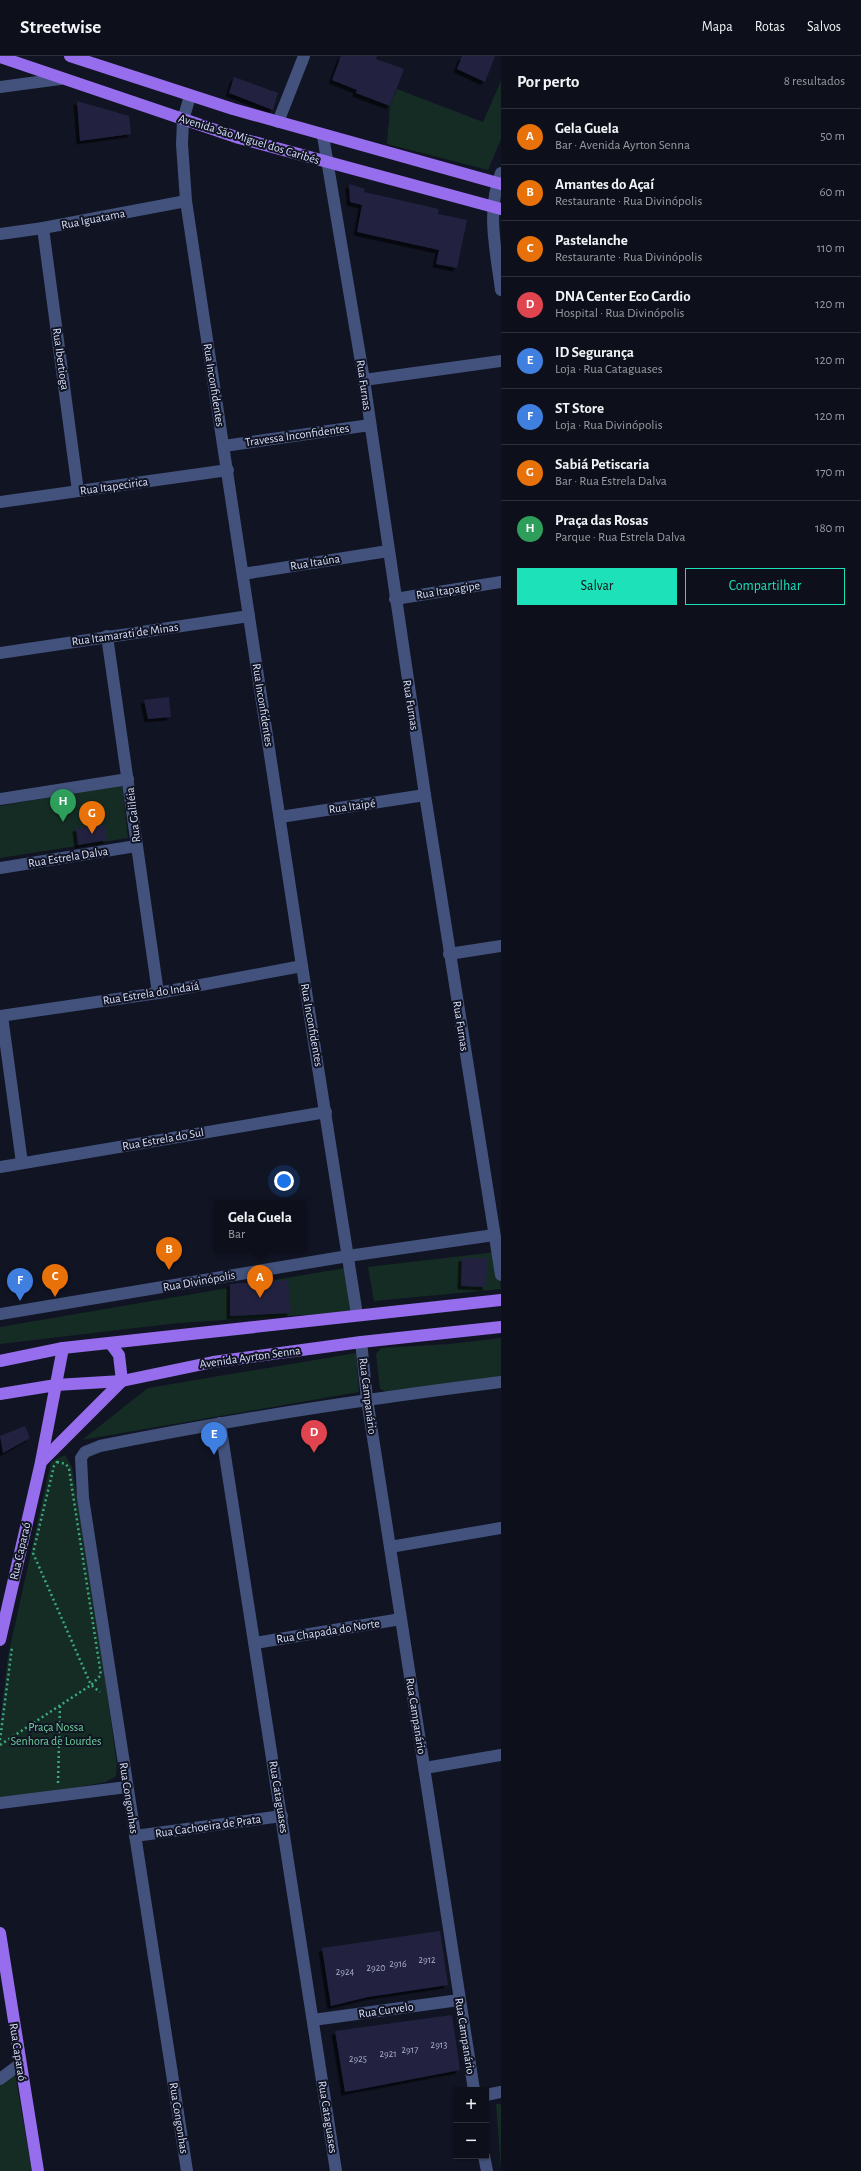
<!DOCTYPE html>
<html lang="pt">
<head>
<meta charset="utf-8">
<style>
	body { margin:0; font-family:"Alegreya Sans",sans-serif; background:#1b1d27; color:#f1f3f6 }
	.controls { position:absolute; right:12px; bottom:12px; display:grid; overflow:hidden; border-radius:0px; box-shadow:0 1px 3px #0004 }
	.controls button { width:36px; height:36px; display:grid; place-items:center; padding:0; border:0; border-bottom:1px solid #2d2f39; background:#0d0f1a; color:#f1f3f6; font:20px sans-serif }
	.you { position:absolute; left:284px; top:1125px; width:14px; height:14px; margin:-10px; border:3px solid #fff; border-radius:50%; background:#1a73e8; box-shadow:0 0 0 6px #1a73e833 }
	.badge { display:grid; place-items:center; width:26px; height:26px; border-radius:50%; background:#1de1b9; color:#fff; font-size:13px; font-weight:700 }
	.pin { position:absolute; translate:-50% -33px; filter:drop-shadow(0 1px 2px #0008) }
	.pin::after { content:''; position:absolute; top:21px; width:14px; height:12px; background:inherit; clip-path:polygon(0 0,100% 0,50% 100%) }
	.popup { position:absolute; left:214px; top:1144px; width:92px; height:52px; box-sizing:border-box; display:grid; place-content:center; border-radius:0px; background:#0d0f1a; filter:drop-shadow(0 1px 3px #0005); font-size:13px; white-space:nowrap; color:#9a9ca2 }
	.popup b { font-size:15px; color:#f1f3f6 }
	.popup::after { content:''; position:absolute; left:50%; top:100%; margin-left:-8px; border:8px solid transparent; border-top-color:#0d0f1a }
	.list { margin:0; padding:0; list-style:none }
	h2 { display:flex; justify-content:space-between; align-items:center; height:52px; margin:0; padding:0 16px; font-size:17px }
	h2 small { font-size:13px; font-weight:400; color:#9a9ca2 }
	.list li { display:grid; grid-template-columns:26px 1fr auto; gap:12px; align-items:center; box-sizing:border-box; height:56px; padding:0 16px; border-top:1px solid #2d2f39 }
	.list b { display:block; font-size:15px; white-space:nowrap }
	.list p { margin:0; font-size:13px; white-space:nowrap; color:#9a9ca2 }
	.list em { font-size:13px; font-style:normal; color:#9a9ca2 }
	.actions { display:flex; gap:8px; padding:12px 16px }
	.actions a { flex:1; padding:9px 0; border:1px solid #1de1b9; border-radius:0px; text-align:center; font-size:14px; color:#1de1b9 }
	.actions .main { background:#1de1b9; color:#111 }
	.map { position:relative; flex:none; width:501px; height:2115px; overflow:hidden }
	header { display:flex; align-items:center; gap:24px; box-sizing:border-box; height:56px; padding:0 20px; background:#0d0f1a; border-bottom:1px solid #2d2f39 }
	header strong { font-size:19px }
	nav { display:flex; gap:22px; margin-inline-start:auto; font-size:14px }
	main { display:flex }
	aside { flex:1; background:#0d0f1a }
	.map>svg:first-child { display:block }
	.green { fill:#152c24 }
	.building { fill:#202341; filter:url(#shadow) }
	.lines { fill:none; stroke-linecap:round; stroke-linejoin:round }
	.path { stroke:#3ea881; stroke-width:2.5; stroke-dasharray:2 3; stroke-linecap:butt }
	.minor { stroke:#42527c; stroke-width:12 }
	.major { stroke:#966dec; stroke-width:12 }
	.labels { text-anchor:middle; dominant-baseline:central; stroke-width:4; stroke-linejoin:round; paint-order:stroke }
	.number-label { font-size:10px; fill:#aab0cc }
	.street-label { font-size:12px; fill:#d8dffa; stroke:#111423 }
	.park-label { font-size:12px; fill:#6dd199; stroke:#111423 }
</style>
</head>
<body>
<header>
<strong>Streetwise</strong>
<nav><a>Mapa</a><a>Rotas</a><a>Salvos</a></nav>
</header>
<main>
<div class="map">
<svg width="501" height="2115" viewBox="0 0 501 2115">
	<defs>
		<filter id="shadow"><feDropShadow dx="-3.5" dy="3.5" stdDeviation="0" flood-color="#0009"/></filter>
	</defs>
	<rect width="100%" height="100%" fill="#111423"/>
	<g class="green">
		<polygon points="501,25 501,83 488,114 387,88 390,50 397,33 483,66"/>
		<polygon points="122,729 128,782 0,802 0,750"/>
		<polygon points="496,1196 501,1233 374,1245 368,1211"/>
		<polygon points="345,1212 350,1256 178,1267 0,1288 0,1271"/>
		<polygon points="501,1282 501,1322 385,1335 380,1333 376,1298 381,1292 449,1288"/>
		<polygon points="356,1297 359,1336 82,1384 148,1332"/>
		<polygon points="65,1399 72,1411 91,1522 117,1709 116,1720 106,1726 0,1745 0,1666 8,1600 51,1406"/>
		<polygon points="14,2012 32,2115 0,2115 0,2024"/>
		<polygon points="496,2048 501,2048 501,2113"/>
	</g>
	<g class="building">
		<polygon points="341,0 377,0 376,3 404,13 390,50 356,37 357,34 332,24"/>
		<polygon points="462,0 495,0 485,26 457,13"/>
		<polygon points="234,21 278,37 273,54 229,37"/>
		<polygon points="77,45 129,60 131,78 80,85"/>
		<polygon points="349,128 365,133 364,136 439,153 438,158 467,164 457,212 436,208 439,194 357,176 362,149 350,146"/>
		<polygon points="169,641 171,661 148,663 144,644"/>
		<polygon points="105,769 107,784 78,789 76,772"/>
		<polygon points="462,1202 487,1202 486,1231 461,1230"/>
		<polygon points="288,1224 291,1257 230,1260 230,1228"/>
		<polygon points="25,1370 30,1382 3,1397 0,1380"/>
		<polygon points="440,1875 448,1929 368,1941 331,1950 322,1892"/>
		<polygon points="452,1959 460,2014 345,2036 335,1975"/>
	</g>
	<g class="lines">
		<g class="path">
			<polygon points="57,1406 66,1408 69,1413 101,1619 91,1629 33,1497 54,1410"/>
			<polyline points="0,1684 12,1591"/>
			<polyline points="0,1689 91,1629 100,1636"/>
			<polyline points="58,1727 60,1650"/>
		</g>
		<g class="minor">
			<polyline points="0,31 60,23"/>
			<polyline points="190,40 183,64 182,88 186,145 302,910 357,1259"/>
			<polyline points="278,66 304,0"/>
			<polyline points="323,80 364,324 425,739 501,1219"/>
			<path d="M501 117C486 155 496 195 501 234"/>
			<polyline points="43,172 78,435"/>
			<polyline points="0,178 43,172 186,145"/>
			<polyline points="364,324 501,305"/>
			<polyline points="224,390 370,369"/>
			<polyline points="0,446 228,414"/>
			<polyline points="243,518 388,495"/>
			<polyline points="395,543 501,526"/>
			<polyline points="107,580 158,937"/>
			<polyline points="0,597 249,560"/>
			<polyline points="0,743 128,723"/>
			<polyline points="280,761 425,739"/>
			<polyline points="0,812 136,790"/>
			<polyline points="449,898 501,890"/>
			<polyline points="0,960 158,937 302,910"/>
			<polyline points="2,960 22,1107"/>
			<polyline points="0,1111 326,1056"/>
			<polyline points="0,1258 348,1200 494,1179"/>
			<polyline points="361,1286 367,1343 474,2034"/>
			<polyline points="220,1367 336,2115"/>
			<polyline points="390,1491 501,1472"/>
			<polyline points="255,1587 401,1563"/>
			<polyline points="425,1712 501,1699"/>
			<polyline points="0,1747 127,1731"/>
			<polyline points="135,1780 282,1760"/>
			<polyline points="313,1964 459,1944"/>
			<polyline points="0,2023 20,2008"/>
			<polyline points="486,2039 501,2036"/>
			<polyline points="484,2100 487,2115"/>
			<path d="M187 2115 83 1442 81 1402 85 1396 100 1390C233 1363 366 1343 501 1326"/>
		</g>
		<g class="major">
			<polyline points="70,0 233,53 501,128"/>
			<polyline points="0,1 239,82 501,153"/>
			<polyline points="0,1305 63,1292 501,1244"/>
			<polyline points="0,1338 56,1329 122,1325 213,1306 361,1286 501,1271"/>
			<polyline points="41,1406 122,1325 119,1299 110,1287"/>
			<polyline points="0,1584 41,1406 63,1292"/>
			<polyline points="0,1877 38,2115"/>
		</g>
	</g>
	<g class="labels">
		<g class="number-label">
			<text x="427" y="1904">2912</text>
			<text x="398" y="1908">2916</text>
			<text x="376" y="1912">2920</text>
			<text x="345" y="1916">2924</text>
			<text x="439" y="1989">2913</text>
			<text x="410" y="1994">2917</text>
			<text x="388" y="1998">2921</text>
			<text x="358" y="2003">2925</text>
		</g>
		<g class="street-label">
			<text transform="translate(249 83) rotate(17)">Avenida São Miguel dos Caribés</text>
			<text transform="translate(93 163) rotate(-11)">Rua Iguatama</text>
			<text transform="translate(61 303) rotate(82)">Rua Ibertioga</text>
			<text transform="translate(214 329) rotate(81)">Rua Inconfidentes</text>
			<text transform="translate(364 329) rotate(82)">Rua Furnas</text>
			<text transform="translate(297 379) rotate(-8)">Travessa Inconfidentes</text>
			<text transform="translate(114 430) rotate(-8)">Rua Itapecirica</text>
			<text transform="translate(315 506) rotate(-9)">Rua Itaúna</text>
			<text transform="translate(448 534) rotate(-9)">Rua Itapagipe</text>
			<text transform="translate(125 578) rotate(-8)">Rua Itamarati de Minas</text>
			<text transform="translate(263 649) rotate(81)">Rua Inconfidentes</text>
			<text transform="translate(411 649) rotate(81)">Rua Furnas</text>
			<text transform="translate(352 750) rotate(-8)">Rua Itaipé</text>
			<text transform="translate(133 759) rotate(-97)">Rua Galiléia</text>
			<text transform="translate(68 801) rotate(-9)">Rua Estrela Dalva</text>
			<text transform="translate(151 937) rotate(-9)">Rua Estrela do Indaiá</text>
			<text transform="translate(312 969) rotate(80)">Rua Inconfidentes</text>
			<text transform="translate(461 970) rotate(81)">Rua Furnas</text>
			<text transform="translate(163 1083) rotate(-10)">Rua Estrela do Sul</text>
			<text transform="translate(199 1225) rotate(-10)">Rua Divinópolis</text>
			<text transform="translate(250 1301) rotate(-8)">Avenida Ayrton Senna</text>
			<text transform="translate(368 1340) rotate(83)">Rua Campanário</text>
			<text transform="translate(20 1495) rotate(-77)">Rua Caparaó</text>
			<text transform="translate(328 1575) rotate(-9)">Rua Chapada do Norte</text>
			<text transform="translate(416 1660) rotate(81)">Rua Campanário</text>
			<text transform="translate(279 1741) rotate(81)">Rua Cataguases</text>
			<text transform="translate(129 1742) rotate(81)">Rua Congonhas</text>
			<text transform="translate(208 1770) rotate(-8)">Rua Cachoeira de Prata</text>
			<text transform="translate(386 1954) rotate(-8)">Rua Curvelo</text>
			<text transform="translate(465 1980) rotate(81)">Rua Campanário</text>
			<text transform="translate(18 1996) rotate(81)">Rua Caparaó</text>
			<text transform="translate(328 2061) rotate(81)">Rua Cataguases</text>
			<text transform="translate(179 2062) rotate(81)">Rua Congonhas</text>
		</g>
		<g class="park-label">
			<text x="56" y="1671">Praça Nossa<tspan x="56" dy="14">Senhora de Lourdes</tspan></text>
		</g>
	</g>
</svg>
<div class="controls">
<button>+</button>
<button>−</button>
</div>
<div class="you"></div>
<div class="pin badge" style="left:260px;top:1242px;background:#e8710a">A</div>
<div class="popup"><b>Gela Guela</b>Bar</div>
<div class="pin badge" style="left:169px;top:1214px;background:#e8710a">B</div>
<div class="pin badge" style="left:55px;top:1241px;background:#e8710a">C</div>
<div class="pin badge" style="left:314px;top:1397px;background:#e0444e">D</div>
<div class="pin badge" style="left:214px;top:1399px;background:#3f7fe0">E</div>
<div class="pin badge" style="left:20px;top:1245px;background:#3f7fe0">F</div>
<div class="pin badge" style="left:92px;top:778px;background:#e8710a">G</div>
<div class="pin badge" style="left:63px;top:766px;background:#2e9e5b">H</div>
</div>
<aside>
<h2>Por perto<small>8 resultados</small></h2>
<ul class="list">
<li><span class="badge" style="background:#e8710a">A</span><div><b>Gela Guela</b><p>Bar · Avenida Ayrton Senna</p></div><em>50 m</em></li>
<li><span class="badge" style="background:#e8710a">B</span><div><b>Amantes do Açaí</b><p>Restaurante · Rua Divinópolis</p></div><em>60 m</em></li>
<li><span class="badge" style="background:#e8710a">C</span><div><b>Pastelanche</b><p>Restaurante · Rua Divinópolis</p></div><em>110 m</em></li>
<li><span class="badge" style="background:#e0444e">D</span><div><b>DNA Center Eco Cardio</b><p>Hospital · Rua Divinópolis</p></div><em>120 m</em></li>
<li><span class="badge" style="background:#3f7fe0">E</span><div><b>ID Segurança</b><p>Loja · Rua Cataguases</p></div><em>120 m</em></li>
<li><span class="badge" style="background:#3f7fe0">F</span><div><b>ST Store</b><p>Loja · Rua Divinópolis</p></div><em>120 m</em></li>
<li><span class="badge" style="background:#e8710a">G</span><div><b>Sabiá Petiscaria</b><p>Bar · Rua Estrela Dalva</p></div><em>170 m</em></li>
<li><span class="badge" style="background:#2e9e5b">H</span><div><b>Praça das Rosas</b><p>Parque · Rua Estrela Dalva</p></div><em>180 m</em></li>
</ul>
<div class="actions"><a class="main">Salvar</a><a>Compartilhar</a></div>
</aside>
</main>
</body>
</html>
